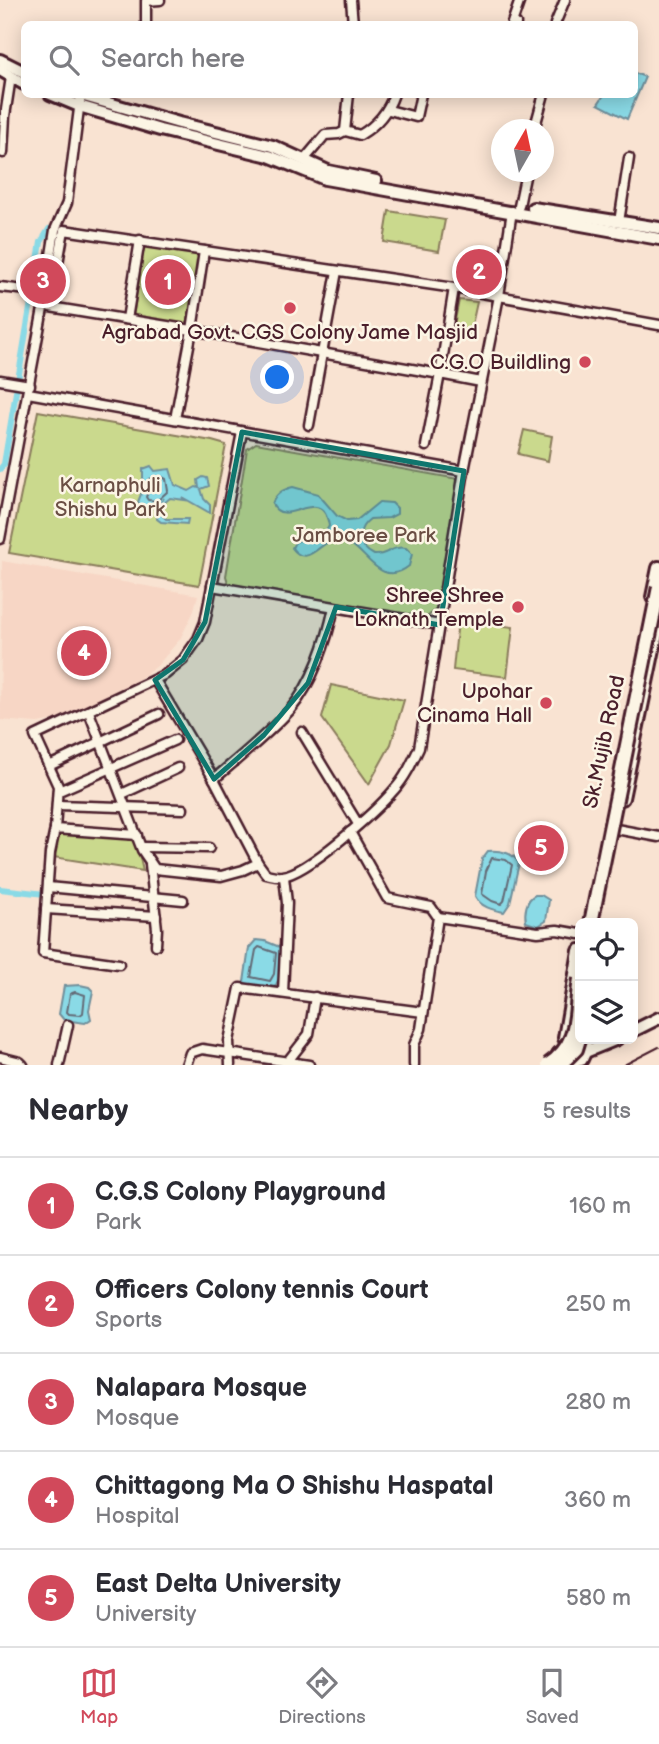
<!DOCTYPE html>
<html lang="en">
<head>
<meta charset="utf-8">
<style>
	body { margin:0; font-family:"Balsamiq Sans",sans-serif; background:#f7f7f7; color:#2b2b33 }
	.controls { position:absolute; right:21px; bottom:21px; display:grid; overflow:hidden; border-radius:10px; box-shadow:0 4px 18px #0003 }
	.controls button { width:63px; height:63px; display:grid; place-items:center; padding:0; border:0; border-bottom:2px solid #e1e1e2; background:#fff; color:#2b2b33; font:35px sans-serif }
	.compass { position:absolute; left:491px; top:119px; width:63px; height:63px; border-radius:50%; background:#fff; box-shadow:0 4px 18px #0003; rotate:9deg }
	.you { position:absolute; left:278px; top:378px; width:24px; height:24px; margin:-18px; border:5px solid #fff; border-radius:50%; background:#1a73e8; box-shadow:0 0 0 10px #1a73e833 }
	.badge { display:grid; place-items:center; width:46px; height:46px; border-radius:50%; background:#d1495b; color:#fff; font-size:23px; font-weight:700 }
	.pin { position:absolute; translate:-50% -50%; border:4px solid #fff; box-shadow:0 2px 7px #0006 }
	.list { margin:0; padding:0; list-style:none }
	h2 { display:flex; justify-content:space-between; align-items:center; height:91px; margin:0; padding:0 28px; font-size:30px }
	h2 small { font-size:23px; font-weight:400; color:#7c7c81 }
	.list li { display:grid; grid-template-columns:46px 1fr auto; gap:21px; align-items:center; box-sizing:border-box; height:98px; padding:0 28px; border-top:2px solid #e1e1e2 }
	.list b { display:block; font-size:26px; white-space:nowrap }
	.list p { margin:0; font-size:23px; white-space:nowrap; color:#7c7c81 }
	.list em { font-size:23px; font-style:normal; color:#7c7c81 }
	.icon { flex:none; width:38px; height:38px; fill:none; stroke:currentColor; stroke-width:2; stroke-linecap:round; stroke-linejoin:round }
	.map { position:relative; flex:none; width:659px; height:1065px; overflow:hidden }
	.search { position:absolute; background:#fff; box-shadow:0 4px 18px #0003; left:21px; right:21px; top:21px; height:77px; display:flex; align-items:center; gap:18px; box-sizing:border-box; padding:0 24px; border-radius:10px; color:#7c7c81; font-size:26px }
	.sheet { height:581px; background:#fff }
	nav { display:flex; justify-content:space-around; align-items:center; box-sizing:border-box; height:98px; border-top:2px solid #e1e1e2; background:#fff; font-size:19px; color:#7c7c81 }
	nav a { display:grid; justify-items:center; gap:4px }
	nav .on { color:#d1495b }
	.map>svg:first-child { display:block }
	.built { fill:#f7d6c5 }
	.green { fill:#cad98d; stroke:#8a7c5c; stroke-width:2 }
	.water { fill:#8adae6; stroke:#708f9b; stroke-width:2 }
	.lines { fill:none; stroke-linecap:round; stroke-linejoin:round }
	.shore { stroke:#646a76; stroke-width:2 }
	.canal { stroke:#8adae6; stroke-width:6 }
	.minor-casing { stroke:#4a1f2b; stroke-width:13 }
	.major-casing { stroke:#4a1f2b; stroke-width:16 }
	.highway-casing { stroke:#4a1f2b; stroke-width:18 }
	.minor { stroke:#fcf5e5; stroke-width:8 }
	.major { stroke:#fcf5e5; stroke-width:10 }
	.highway { stroke:#fcf5e5; stroke-width:12 }
	.rail { stroke:#4a1f2b; stroke-width:2 }
	.highway-bridge-casing { stroke:#4a1f2b; stroke-width:18; stroke-linecap:butt }
	.highway-bridge { stroke:#fcf5e5; stroke-width:12 }
	.marked { fill:#0f766e; fill-opacity:0.2; stroke:#0f766e; stroke-width:5; stroke-linejoin:round }
	.poi-dot { fill:#d1495b; stroke:#fcf5e5; stroke-width:2.5 }
	.labels { text-anchor:middle; dominant-baseline:central; stroke-width:5; stroke-linejoin:round; paint-order:stroke }
	.poi-label { font-size:21px; fill:#4a1f2b; stroke:#fcf5e5; text-anchor:end }
	.park-label { font-size:21px; fill:#6a4e44; stroke:#fcf5e5 }
	.street-label { font-size:21px; fill:#4a1f2b; stroke:#fcf5e5 }
</style>
</head>
<body>
<div class="map">
<svg width="659" height="1065" viewBox="0 0 659 1065">
	<rect width="100%" height="100%" fill="#f9e3d2"/>
	<filter id="ink" filterUnits="userSpaceOnUse"><feTurbulence type="fractalNoise" baseFrequency=".0143" numOctaves="2"/><feDisplacementMap in="SourceGraphic" scale="14" xChannelSelector="R" yChannelSelector="G"/><feConvolveMatrix kernelMatrix="1 2 1 2 8 2 1 2 1" color-interpolation-filters="sRGB"/></filter>
	<g filter="url(#ink)">
		<polygon class="built" points="2,561 198,595 193,613 180,639 157,666 134,683 60,719 37,723 0,720"/>
		<g class="green">
			<polygon points="389,211 445,220 439,251 384,242"/>
			<polygon points="145,239 202,248 190,326 133,317"/>
			<polygon points="466,256 497,261 492,288 461,283"/>
			<polygon points="459,300 477,302 470,334 453,330"/>
			<polygon points="38,411 212,441 226,445 199,585 9,553"/>
			<polygon points="524,430 552,436 548,461 518,454"/>
			<polygon points="256,443 458,479 436,609 426,618 229,586 226,576 247,449"/>
			<polygon points="458,620 513,627 507,677 453,670"/>
			<polygon points="331,685 404,700 391,744 369,784 322,718"/>
			<polygon points="57,831 135,837 143,871 53,857"/>
		</g>
		<g class="water">
			<polygon points="635,73 645,77 627,119 598,104 604,95 634,94"/>
			<polygon points="151,466 155,471 170,469 175,485 189,491 196,487 199,488 198,480 203,477 207,478 209,486 201,489 204,499 210,505 210,513 182,497 185,500 170,498 164,503 161,514 166,519 188,519 187,524 161,522 157,519 159,505 164,498 156,508 142,508 138,502 143,489 143,469"/>
			<path d="M293 487 318 494 337 516 347 521 357 520 379 502 392 503 397 508V514L389 518 370 519C355 530 358 547 374 555 386 556 393 545 406 548L412 554 409 566C379 590 366 548 344 540 323 532 310 572 292 548L295 542 300 540H321L329 526C322 482 285 531 272 504 275 495 283 489 293 487Z"/>
			<path d="M488 851C499 850 513 852 519 863L510 903 504 912C493 910 480 907 475 896L482 859Z"/>
			<path d="M535 895H541L549 900 546 921 538 926 526 922C524 913 526 899 535 895Z"/>
			<polygon points="256,940 265,941 282,948 280,976 275,987 251,986 244,982 249,948"/>
			<polygon points="80,985 89,987 93,991 89,1010 91,1019 85,1023 64,1020 59,1014 64,986"/>
		</g>
		<g class="lines">
			<g class="shore">
				<polygon points="162,477 166,479 168,491 157,501 148,500 146,497 149,490 149,479"/>
				<polygon points="492,858 506,860 512,865 504,901 501,904 492,901 482,894 486,871"/>
				<polygon points="259,947 276,953 274,974 270,981 251,977 256,950"/>
				<polygon points="75,992 85,995 83,1013 80,1015 69,1014 67,1012 70,994"/>
			</g>
			<g class="canal">
				<polyline points="0,469 4,464 41,242 49,229"/>
				<polyline points="0,889 45,894"/>
			</g>
			<defs>
				<g id="minor">
					<polyline points="351,0 353,24"/>
					<polyline points="146,24 146,1 160,0"/>
					<polyline points="516,24 512,23 520,0"/>
					<polyline points="555,24 565,0"/>
					<polyline points="389,110 416,117 421,94"/>
					<polyline points="534,130 544,94"/>
					<path d="M345 131 360 135C377 125 388 112 394 94"/>
					<polyline points="3,153 5,116 11,77"/>
					<polyline points="304,160 325,135 339,134 345,131 349,94"/>
					<polyline points="519,206 526,172"/>
					<polyline points="619,222 629,158"/>
					<polyline points="204,251 192,330 440,374 454,288"/>
					<polyline points="55,269 51,255 55,230 67,203 80,101"/>
					<path d="M0 287C14 289 36 289 45 298L0 539"/>
					<polyline points="127,319 140,240"/>
					<polyline points="0,380 30,385"/>
					<polyline points="28,393 464,471"/>
					<polyline points="175,419 192,330 50,307 64,230 454,288 659,325"/>
					<polyline points="309,425 337,271"/>
					<polyline points="426,446 440,374 481,382"/>
					<polyline points="212,586 440,625"/>
					<path d="M155 680 214 779 258 863 266 874C271 875 277 877 282 876 307 874 377 810 394 790 405 778 412 763 419 748L464 471 499 296 512 211"/>
					<polyline points="89,712 142,850 155,869 221,876 243,870 258,863"/>
					<polyline points="302,732 358,824"/>
					<polyline points="49,766 159,714"/>
					<path d="M214 779C240 757 267 735 290 710 313 683 327 641 334 607"/>
					<polyline points="59,791 175,740"/>
					<polyline points="122,794 178,768"/>
					<polyline points="57,805 183,809"/>
					<polyline points="55,829 58,786 35,736 166,674 183,660 198,639 205,622 242,432"/>
					<polyline points="616,829 659,837"/>
					<polyline points="350,832 387,898 431,907 438,917"/>
					<polyline points="142,847 209,848"/>
					<polyline points="150,864 157,929 156,945"/>
					<polyline points="48,887 183,900"/>
					<polyline points="46,909 156,916"/>
					<polyline points="119,964 43,953 50,853 55,829 137,835"/>
					<polyline points="283,993 287,903 284,877"/>
					<polyline points="0,1057 20,1062 23,1065"/>
					<polyline points="288,1061 309,1034 315,997"/>
					<polyline points="59,1065 68,1025"/>
					<polyline points="186,1065 190,1053 202,1049 309,1065"/>
					<polyline points="230,1065 229,1041 240,988 423,1012"/>
					<polyline points="414,1065 414,1045 421,1029 438,917 538,932 557,930 580,934"/>
				</g>
				<g id="major">
					<polyline points="0,60 24,72"/>
					<polyline points="0,70 24,84"/>
					<polyline points="50,94 79,106 160,130 269,156 325,179 659,239"/>
					<polyline points="77,94 179,123 273,146 328,171 376,181"/>
					<polyline points="533,208 659,228"/>
					<polyline points="633,1031 659,1018"/>
					<polyline points="585,1052 617,1039"/>
				</g>
				<g id="highway">
					<polyline points="653,597 659,568"/>
					<polyline points="622,798 659,620"/>
					<polyline points="565,1038 580,951"/>
					<polyline points="559,1054 570,1062 581,1059 586,1048 581,1039"/>
				</g>
			</defs>
			<use href="#minor" class="minor-casing"/>
			<use href="#major" class="major-casing"/>
			<use href="#highway" class="highway-casing"/>
			<use href="#minor" class="minor"/>
			<use href="#major" class="major"/>
			<use href="#highway" class="highway"/>
			<polyline class="rail" points="624,1065 659,1047"/>
			<defs>
				<g id="highway-bridge">
					<polyline points="591,923 659,587"/>
					<polyline points="561,1064 576,1049 580,1036"/>
					<path d="M548 1065C582 1042 574 1014 580 979"/>
				</g>
			</defs>
			<use href="#highway-bridge" class="highway-bridge-casing"/>
			<use href="#highway-bridge" class="highway-bridge"/>
		</g>
	</g>
	<path class="marked" d="M242 432 464 471 440 625 336 607 308 683 264 735 214 779 155 680 183 660 205 622Z"/>
	<g class="poi-dot">
		<circle cx="290" cy="308" r="7"/>
		<circle cx="585" cy="362" r="7"/>
		<circle cx="518" cy="607" r="7"/>
		<circle cx="546" cy="703" r="7"/>
	</g>
	<g class="labels">
		<g class="poi-label">
			<text x="290" y="332" text-anchor="middle">Agrabad Govt. CGS Colony Jame Masjid</text>
			<text x="571" y="362">C.G.O Buildling</text>
			<text x="504" y="595">Shree Shree<tspan x="504" dy="24">Loknath Temple</tspan></text>
			<text x="532" y="691">Upohar<tspan x="532" dy="24">Cinama Hall</tspan></text>
		</g>
		<g class="park-label">
			<text x="110" y="485">Karnaphuli<tspan x="110" dy="24">Shishu Park</tspan></text>
			<text x="364" y="535">Jamboree Park</text>
		</g>
		<g class="street-label">
			<text transform="translate(604 742) rotate(-78)">Sk.Mujib Road</text>
		</g>
	</g>
</svg>
<div class="controls">
<button><svg class="icon" aria-label="locate" viewBox="0 0 24 24"><circle cx="12" cy="12" r="6"/><path d="M12 2v4M12 18v4M2 12h4M18 12h4"/></svg></button>
<button><svg class="icon" aria-label="layers" viewBox="0 0 24 24"><path d="M12 4l9 5-9 5-9-5zM3 14l9 5 9-5"/></svg></button>
</div>
<svg class="compass" viewBox="-18 -18 36 36"><path d="M0-13l5 13h-10z" fill="#e53935"/><path d="M0 13l5-13h-10z" fill="#7c7c81"/></svg>
<div class="you"></div>
<div class="pin badge" style="left:168px;top:282px">1</div>
<div class="pin badge" style="left:479px;top:272px">2</div>
<div class="pin badge" style="left:43px;top:281px">3</div>
<div class="pin badge" style="left:84px;top:653px">4</div>
<div class="pin badge" style="left:541px;top:848px">5</div>
<div class="search"><svg class="icon" aria-label="search" viewBox="0 0 24 24"><circle cx="10" cy="10" r="6"/><path d="M15 15l6 6"/></svg>Search here</div>
</div>
<section class="sheet">
<h2>Nearby<small>5 results</small></h2>
<ul class="list">
<li><span class="badge">1</span><div><b>C.G.S Colony Playground</b><p>Park</p></div><em>160 m</em></li>
<li><span class="badge">2</span><div><b>Officers Colony tennis Court</b><p>Sports</p></div><em>250 m</em></li>
<li><span class="badge">3</span><div><b>Nalapara Mosque</b><p>Mosque</p></div><em>280 m</em></li>
<li><span class="badge">4</span><div><b>Chittagong Ma O Shishu Haspatal</b><p>Hospital</p></div><em>360 m</em></li>
<li><span class="badge">5</span><div><b>East Delta University</b><p>University</p></div><em>580 m</em></li>
</ul>
</section>
<nav>
<a class="on"><svg class="icon" aria-label="map" viewBox="0 0 24 24"><path d="M3 6l6-2 6 2 6-2v14l-6 2-6-2-6 2zM9 4v14M15 6v14"/></svg>Map</a>
<a><svg class="icon" aria-label="directions" viewBox="0 0 24 24"><path d="M12 3l9 9-9 9-9-9zM9 14v-3h6M13 9l2 2-2 2"/></svg>Directions</a>
<a><svg class="icon" aria-label="saved" viewBox="0 0 24 24"><path d="M7 4h10v16l-5-4-5 4z"/></svg>Saved</a>
</nav>
</body>
</html>
